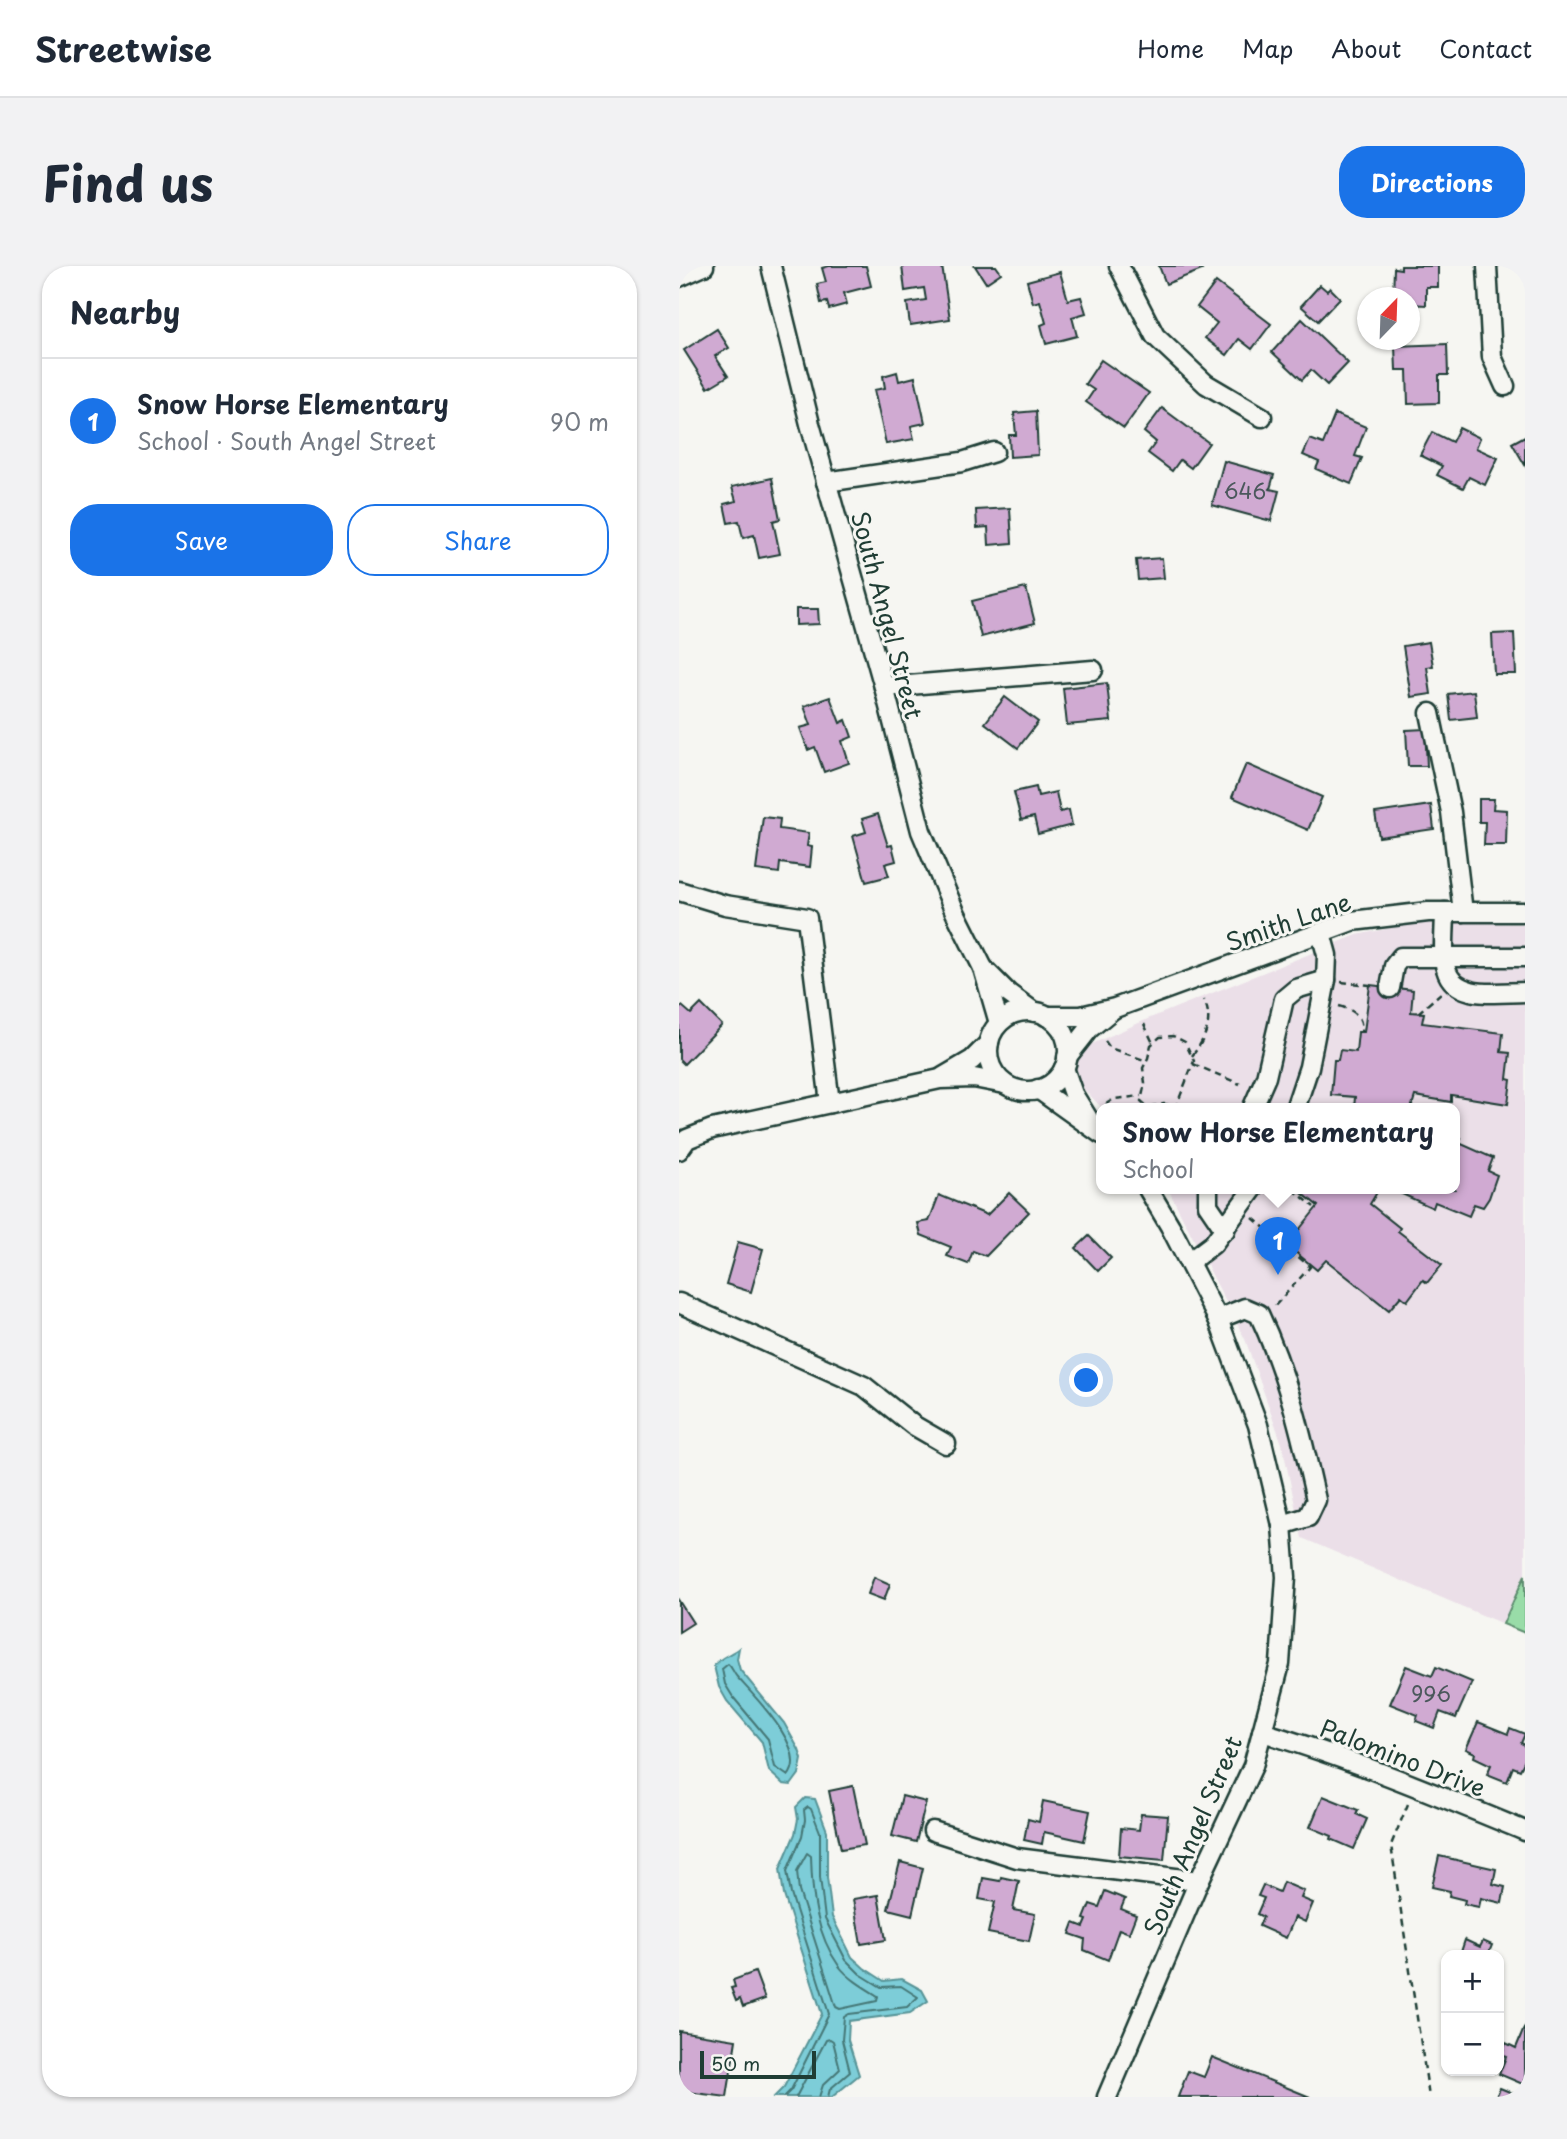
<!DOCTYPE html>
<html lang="en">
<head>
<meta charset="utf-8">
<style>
	body { margin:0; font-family:"Playpen Sans",sans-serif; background:#f2f2f3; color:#1f2937 }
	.controls { position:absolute; right:21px; bottom:21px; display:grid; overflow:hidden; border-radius:14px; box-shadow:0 2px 5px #0004 }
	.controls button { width:63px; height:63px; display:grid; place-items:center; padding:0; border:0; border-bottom:2px solid #e0e1e3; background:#fff; color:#1f2937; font:35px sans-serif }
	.compass { position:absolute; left:678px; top:21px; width:63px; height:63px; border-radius:50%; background:#fff; box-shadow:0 2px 5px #0004; rotate:23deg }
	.scale { position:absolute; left:21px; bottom:18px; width:116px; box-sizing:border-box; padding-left:7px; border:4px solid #1f3d34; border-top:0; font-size:19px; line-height:24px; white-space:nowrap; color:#1f3d34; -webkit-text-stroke:5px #f6f6f2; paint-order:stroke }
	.you { position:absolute; left:408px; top:1115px; width:24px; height:24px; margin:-18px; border:5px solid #fff; border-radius:50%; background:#1a73e8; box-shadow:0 0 0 10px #1a73e833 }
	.badge { display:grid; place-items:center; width:46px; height:46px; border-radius:50%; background:#1a73e8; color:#fff; font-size:23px; font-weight:700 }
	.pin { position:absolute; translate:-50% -58px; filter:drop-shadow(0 2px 4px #0008) }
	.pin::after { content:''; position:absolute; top:37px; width:24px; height:21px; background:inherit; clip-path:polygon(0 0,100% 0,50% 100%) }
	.popup { position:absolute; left:417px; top:837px; width:364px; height:91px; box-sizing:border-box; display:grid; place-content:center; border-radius:14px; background:#fff; filter:drop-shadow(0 2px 5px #0005); font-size:23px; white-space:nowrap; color:#747a83 }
	.popup b { font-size:26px; color:#1f2937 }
	.popup::after { content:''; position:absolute; left:50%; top:100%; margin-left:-14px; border:14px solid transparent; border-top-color:#fff }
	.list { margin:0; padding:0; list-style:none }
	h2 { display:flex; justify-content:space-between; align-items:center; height:91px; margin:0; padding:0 28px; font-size:30px }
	h2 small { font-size:23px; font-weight:400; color:#747a83 }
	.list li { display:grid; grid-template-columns:46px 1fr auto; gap:21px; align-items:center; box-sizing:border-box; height:126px; padding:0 28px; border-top:2px solid #e0e1e3 }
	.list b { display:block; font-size:26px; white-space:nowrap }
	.list p { margin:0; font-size:23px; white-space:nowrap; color:#747a83 }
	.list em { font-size:23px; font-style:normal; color:#747a83 }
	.actions { display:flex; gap:14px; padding:21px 28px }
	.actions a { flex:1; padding:16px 0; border:2px solid #1a73e8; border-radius:28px; text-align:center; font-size:24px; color:#1a73e8 }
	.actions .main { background:#1a73e8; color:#fff }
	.map { position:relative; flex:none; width:846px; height:1831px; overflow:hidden; border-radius:28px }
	header { display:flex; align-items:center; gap:42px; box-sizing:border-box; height:98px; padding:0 35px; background:#fff; border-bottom:2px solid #e0e1e3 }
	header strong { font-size:33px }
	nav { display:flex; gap:38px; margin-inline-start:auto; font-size:24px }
	.intro { display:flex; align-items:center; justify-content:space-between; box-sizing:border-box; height:168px; padding:0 42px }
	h1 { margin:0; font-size:49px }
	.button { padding:18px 32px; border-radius:28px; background:#1a73e8; color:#fff; font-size:24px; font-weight:700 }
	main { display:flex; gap:42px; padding:0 42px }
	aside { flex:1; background:#fff; border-radius:28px; box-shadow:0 2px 5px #0004 }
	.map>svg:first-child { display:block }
	.built { fill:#ebdfe8 }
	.green { fill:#99dca8; stroke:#5c8c6e; stroke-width:2 }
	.water { fill:#7dcdd8; stroke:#579396; stroke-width:2 }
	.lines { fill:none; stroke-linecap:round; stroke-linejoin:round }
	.shore { stroke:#457776; stroke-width:2 }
	.building { fill:#d0aad2; stroke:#1f3d34; stroke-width:2 }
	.minor-casing { stroke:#1f3d34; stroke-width:23 }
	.path { stroke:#1f3d34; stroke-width:2.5; stroke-dasharray:7 5; stroke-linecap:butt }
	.minor { stroke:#f6f6f2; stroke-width:18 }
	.labels { text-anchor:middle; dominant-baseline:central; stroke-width:6; stroke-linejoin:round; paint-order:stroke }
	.number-label { font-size:21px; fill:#4b585c }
	.street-label { font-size:24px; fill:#1f3d34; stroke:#f6f6f2 }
</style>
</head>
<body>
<header>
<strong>Streetwise</strong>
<nav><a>Home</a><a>Map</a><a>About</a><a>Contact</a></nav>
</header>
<div class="intro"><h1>Find us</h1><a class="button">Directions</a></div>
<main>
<aside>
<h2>Nearby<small></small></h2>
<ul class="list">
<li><span class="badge">1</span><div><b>Snow Horse Elementary</b><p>School · South Angel Street</p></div><em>90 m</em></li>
</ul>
<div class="actions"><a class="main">Save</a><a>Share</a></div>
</aside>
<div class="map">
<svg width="846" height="1831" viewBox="0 0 846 1831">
	<rect width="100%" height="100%" fill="#f6f6f2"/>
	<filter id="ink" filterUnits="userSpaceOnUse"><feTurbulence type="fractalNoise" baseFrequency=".0143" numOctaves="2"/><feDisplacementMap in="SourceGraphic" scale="14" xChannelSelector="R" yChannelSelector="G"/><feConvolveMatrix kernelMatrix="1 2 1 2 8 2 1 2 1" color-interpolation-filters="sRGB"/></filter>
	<g filter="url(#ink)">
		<polygon class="built" points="740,656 846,658 846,1309 824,1358 623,1272 603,1178 566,1073 489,923 618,923 639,940 608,978 638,1003 647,994 710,1044 722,1030 728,1034 744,1014 749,1016 763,998 719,965 720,961 691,938 700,923 712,923 753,941 756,936 790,950 795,938 804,941 810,932 817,909 809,905 814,892 780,877 782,872 776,870 776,843 732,843 736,830 771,836 772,829 828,838 832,814 828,813 831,787 822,786 824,768 743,757 744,747 732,746 734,724 691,720 685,766 678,766 677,786 655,794 652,829 676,831 675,843 424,843 401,819 396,802 404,782 471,752 678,669"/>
		<polygon class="green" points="846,1309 846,1367 824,1358"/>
		<g class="water">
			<path d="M60 1382 58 1393 61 1404 105 1457 120 1484 123 1493 120 1508 112 1519 104 1518 90 1505 83 1476 48 1435 40 1421 35 1400C39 1392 53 1388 60 1382Z"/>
			<polygon points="126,1532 136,1533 148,1565 148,1611 153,1651 173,1691 185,1702 205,1715 223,1713 243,1724 249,1735 231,1747 170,1755 169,1774 180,1809 153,1831 95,1831 105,1821 143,1748 105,1629 101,1603 116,1568 119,1553 117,1541"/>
		</g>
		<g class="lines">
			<g class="shore">
				<path d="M49 1398C54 1402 54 1407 58 1411 75 1430 131 1485 109 1510L96 1501 89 1473 54 1431 46 1418 43 1403Z"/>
				<path d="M128 1587 132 1590C133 1629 137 1668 160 1700 170 1713 186 1722 199 1730L198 1735 161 1743 157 1741 120 1625 118 1605Z"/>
				<polyline points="105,1831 112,1824 150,1748 112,1628 108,1605 123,1570 126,1554 125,1544 129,1541 132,1543 141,1566 141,1611 146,1653 167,1694 181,1708 202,1721 222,1720 239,1731 228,1741 170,1748 165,1751 163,1774 171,1806 151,1823 149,1831"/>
				<polyline points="117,1831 147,1774 151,1773 154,1775 161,1803 144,1819 140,1831"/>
			</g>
		</g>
		<g class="building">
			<polygon points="150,0 187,0 192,20 165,27 168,38 150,43 148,36 142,37 138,18 147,16 143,2"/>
			<polygon points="223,0 263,0 271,53 231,59 228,37 247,34 245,22 226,25"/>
			<polygon points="296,0 317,0 322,7 307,17"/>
			<polygon points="480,0 521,0 523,4 487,18"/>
			<polygon points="722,0 759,0 759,21 747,21 747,39 730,38 730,32 714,32 715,2 722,3"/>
			<polygon points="381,6 389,34 402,31 407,47 393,51 398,70 367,78 362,59 367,57 361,35 354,37 348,15"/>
			<polygon points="537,16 592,58 573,83 560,73 548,89 526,72 538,57 518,41"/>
			<polygon points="641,19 648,25 651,22 661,32 639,55 622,40"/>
			<polygon points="623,53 669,97 648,119 632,104 623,114 593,86"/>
			<polygon points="38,63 50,82 36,90 49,110 29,122 5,84"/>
			<polygon points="768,78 769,109 760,109 760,137 729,138 728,104 717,104 716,80"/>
			<polygon points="422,94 470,127 445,162 407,136 415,124 406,118"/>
			<polygon points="218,106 220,115 236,111 246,157 232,160 235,173 207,178 195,124 206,122 204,110"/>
			<polygon points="483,142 530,177 512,202 501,194 493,205 469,187 477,176 465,166"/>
			<polygon points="357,145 359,189 331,191 330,169 337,169 335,147"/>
			<polygon points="656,148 687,161 676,190 683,192 672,218 637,203 640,196 624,189 631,173 644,178"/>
			<polygon points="780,162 801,172 797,182 819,192 806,219 790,211 784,222 758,209 763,200 741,189 753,166 773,176"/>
			<polygon points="846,170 846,199 833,177"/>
			<polygon points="545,195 595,209 591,223 600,225 592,255 533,239"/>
			<polygon points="93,212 101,253 94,255 101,288 80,292 75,269 64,272 60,255 49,257 45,238 57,235 53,221"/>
			<polygon points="331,242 333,277 310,279 309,261 298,262 297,244"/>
			<polygon points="483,292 485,312 459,314 457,294"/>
			<polygon points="347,322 356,357 302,371 293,335"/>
			<polygon points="117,343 139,343 140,358 117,359"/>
			<polygon points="835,367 837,408 815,408 813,368"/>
			<polygon points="750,376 754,400 748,401 752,428 732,431 724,380"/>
			<polygon points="428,417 432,455 388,459 384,422"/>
			<polygon points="795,425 798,451 772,454 769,428"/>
			<polygon points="151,431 161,457 167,454 173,471 163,475 170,497 145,506 136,481 129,484 121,462 132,459 125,440"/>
			<polygon points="326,431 359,456 339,482 306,457"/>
			<polygon points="746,463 748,500 729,500 727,464"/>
			<polygon points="567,498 643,531 629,564 553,531"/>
			<polygon points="357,521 359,530 377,526 381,546 390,544 393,559 359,568 355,551 342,554 335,526"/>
			<polygon points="800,533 815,533 814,543 828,544 827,579 805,579 806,556 800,556"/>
			<polygon points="752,539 755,563 700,571 696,547"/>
			<polygon points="199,548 209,580 213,579 217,595 206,598 210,610 187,616 174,570 187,566 183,553"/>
			<polygon points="84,551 101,553 100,563 130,567 128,580 133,581 131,601 101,597 100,607 77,604"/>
			<polygon points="691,719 734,724 732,746 745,747 743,757 824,767 822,786 831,787 828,813 832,814 829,838 772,829 772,836 736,830 732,843 675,843 676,831 652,829 655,794 659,794 661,784 677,786 679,766 685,766"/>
			<polygon points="22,738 43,759 5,798 0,793 0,743 3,740 12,748"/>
			<polygon points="776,870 782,872 780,877 814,892 809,905 818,909 810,932 804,941 795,938 790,950 756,936 754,942 712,923 776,923"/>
			<polygon points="618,923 700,923 691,938 721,962 719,965 763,999 748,1017 744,1014 728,1035 722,1030 710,1044 647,994 638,1004 608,979 639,940"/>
			<polygon points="330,927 350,946 307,990 294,985 289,998 268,990 272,981 242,969 239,957 250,955 260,929 308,949"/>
			<polygon points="410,970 432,992 419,1005 397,982"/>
			<polygon points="59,976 84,983 72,1026 47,1018"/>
			<polygon points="195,1311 211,1318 205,1334 189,1328"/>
			<polygon points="0,1335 14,1357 0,1366"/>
			<polygon points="727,1400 753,1410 757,1401 793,1416 777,1452 761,1446 755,1462 737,1455 739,1449 711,1438"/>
			<polygon points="799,1456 829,1468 831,1462 846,1468 842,1477 846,1479 846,1494 841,1504 834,1501 828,1516 808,1508 812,1499 795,1491 796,1487 787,1483"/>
			<polygon points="174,1520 186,1579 162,1583 150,1525"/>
			<polygon points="223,1530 247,1536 237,1576 213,1570"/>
			<polygon points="644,1530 679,1544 677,1548 688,1553 675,1583 652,1573 653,1570 631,1561"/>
			<polygon points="364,1535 411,1545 405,1575 365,1566 363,1578 345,1574 349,1553 360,1556"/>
			<polygon points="462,1548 489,1550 485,1594 440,1590 442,1562 460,1564"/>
			<polygon points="760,1590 817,1603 814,1618 826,1621 823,1637 802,1632 800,1641 785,1638 786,1634 770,1630 771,1625 753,1621"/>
			<polygon points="221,1596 244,1602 233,1649 209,1643"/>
			<polygon points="322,1611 340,1615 334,1644 356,1648 350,1675 309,1667 316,1636 300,1633 304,1612 321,1615"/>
			<polygon points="604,1616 625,1625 622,1632 634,1637 626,1656 616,1651 607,1672 580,1660 584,1651 578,1648 585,1632 579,1630 584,1619 600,1626"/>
			<polygon points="426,1625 446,1633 442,1643 457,1649 450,1667 440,1663 429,1694 405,1684 406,1673 391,1668 395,1657 405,1661 408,1654 405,1653 411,1638 420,1641"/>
			<polygon points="199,1629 207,1674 182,1678 174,1633"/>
			<polygon points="786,1674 801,1681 804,1675 813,1679 809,1689 781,1689"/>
			<polygon points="76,1706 86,1733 64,1741 61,1733 57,1735 52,1722 56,1721 54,1714"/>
			<polygon points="846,1760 846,1819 820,1808 827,1791 822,1789 827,1777 837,1782"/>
			<polygon points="0,1765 57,1774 48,1831 0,1825"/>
			<polygon points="533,1791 631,1831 499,1831 509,1805 525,1811"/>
			<polygon points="821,1822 843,1831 817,1831"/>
		</g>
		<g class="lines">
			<defs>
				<g id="minor">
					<polyline points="92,0 131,158 205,421 242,565 276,646 304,702 320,757"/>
					<polyline points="440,0 476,70 527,118 583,151"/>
					<polyline points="808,0 813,91 826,120"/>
					<polyline points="0,11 25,0"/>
					<polyline points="147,216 283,196 315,186"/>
					<polyline points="205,421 414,404"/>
					<polyline points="751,447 772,546 784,646"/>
					<polyline points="0,625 46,639 128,652 151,837"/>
					<path d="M766 646C766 659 763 692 767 703 776 735 820 726 846 726"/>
					<polyline points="304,702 329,727 355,746"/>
					<polyline points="711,722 715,700 722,691 846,691"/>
					<circle cx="349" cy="785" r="40"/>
					<polyline points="367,750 402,750 436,742 673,655 749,646 846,646"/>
					<polyline points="388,791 410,763 433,744"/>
					<polyline points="385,802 394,828 410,854"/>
					<polyline points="264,811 293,794 310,777"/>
					<polyline points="359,823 422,868"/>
					<polyline points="573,843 587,811 605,733 617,723 647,714"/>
					<polyline points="616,843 630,801 647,714 648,689 642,667"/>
					<polyline points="0,884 8,873 33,863 261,813 295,812 326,818"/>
					<polyline points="529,923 529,939 546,964"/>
					<polyline points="510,996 534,978 574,923"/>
					<polyline points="0,1037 185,1120 234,1159 267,1178"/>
					<path d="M539 1053 566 1042 580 1048C608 1107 623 1170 637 1234L629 1251 603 1259"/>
					<path d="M583 1466C673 1493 759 1529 846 1565"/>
					<polyline points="254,1565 338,1592 520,1615"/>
					<polyline points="428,1831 520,1615 574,1500 601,1398 607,1311 603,1259 579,1159 539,1053 491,960 469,923"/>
				</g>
			</defs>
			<use href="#minor" class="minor-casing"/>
			<g class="path">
				<polyline points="662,716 691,719"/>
				<path d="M660 740C674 744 685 750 682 766"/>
				<polyline points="739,747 763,726"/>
				<polyline points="465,758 474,777"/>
				<polyline points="426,775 431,782 468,795"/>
				<path d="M513 790C526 773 535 755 525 734"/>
				<polyline points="514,798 561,818"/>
				<polyline points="427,838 435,833 462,830"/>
				<polyline points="496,843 497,841 515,795 506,776 494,770 481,771 472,779 469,792 464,802 466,817 462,835 469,841 485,838 497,841"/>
				<polyline points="614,923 635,941"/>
				<polyline points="574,952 631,1001 594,1042"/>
				<polyline points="729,1538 712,1579 750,1831"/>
			</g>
			<use href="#minor" class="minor"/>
		</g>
	</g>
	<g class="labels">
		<g class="number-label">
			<text x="566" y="224">646</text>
			<text x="752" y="1427">996</text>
		</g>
		<g class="street-label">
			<text transform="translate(209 349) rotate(75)">South Angel Street</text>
			<text transform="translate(609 655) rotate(-19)">Smith Lane</text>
			<text transform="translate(724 1491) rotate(21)">Palomino Drive</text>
			<text transform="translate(513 1569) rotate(-67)">South Angel Street</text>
		</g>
	</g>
</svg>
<div class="controls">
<button>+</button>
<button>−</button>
</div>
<svg class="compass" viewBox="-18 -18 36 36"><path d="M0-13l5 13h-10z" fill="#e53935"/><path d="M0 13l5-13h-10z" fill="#747a83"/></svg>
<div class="scale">50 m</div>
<div class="you"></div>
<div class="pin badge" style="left:599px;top:1009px">1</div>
<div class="popup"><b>Snow Horse Elementary</b>School</div>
</div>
</main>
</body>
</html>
